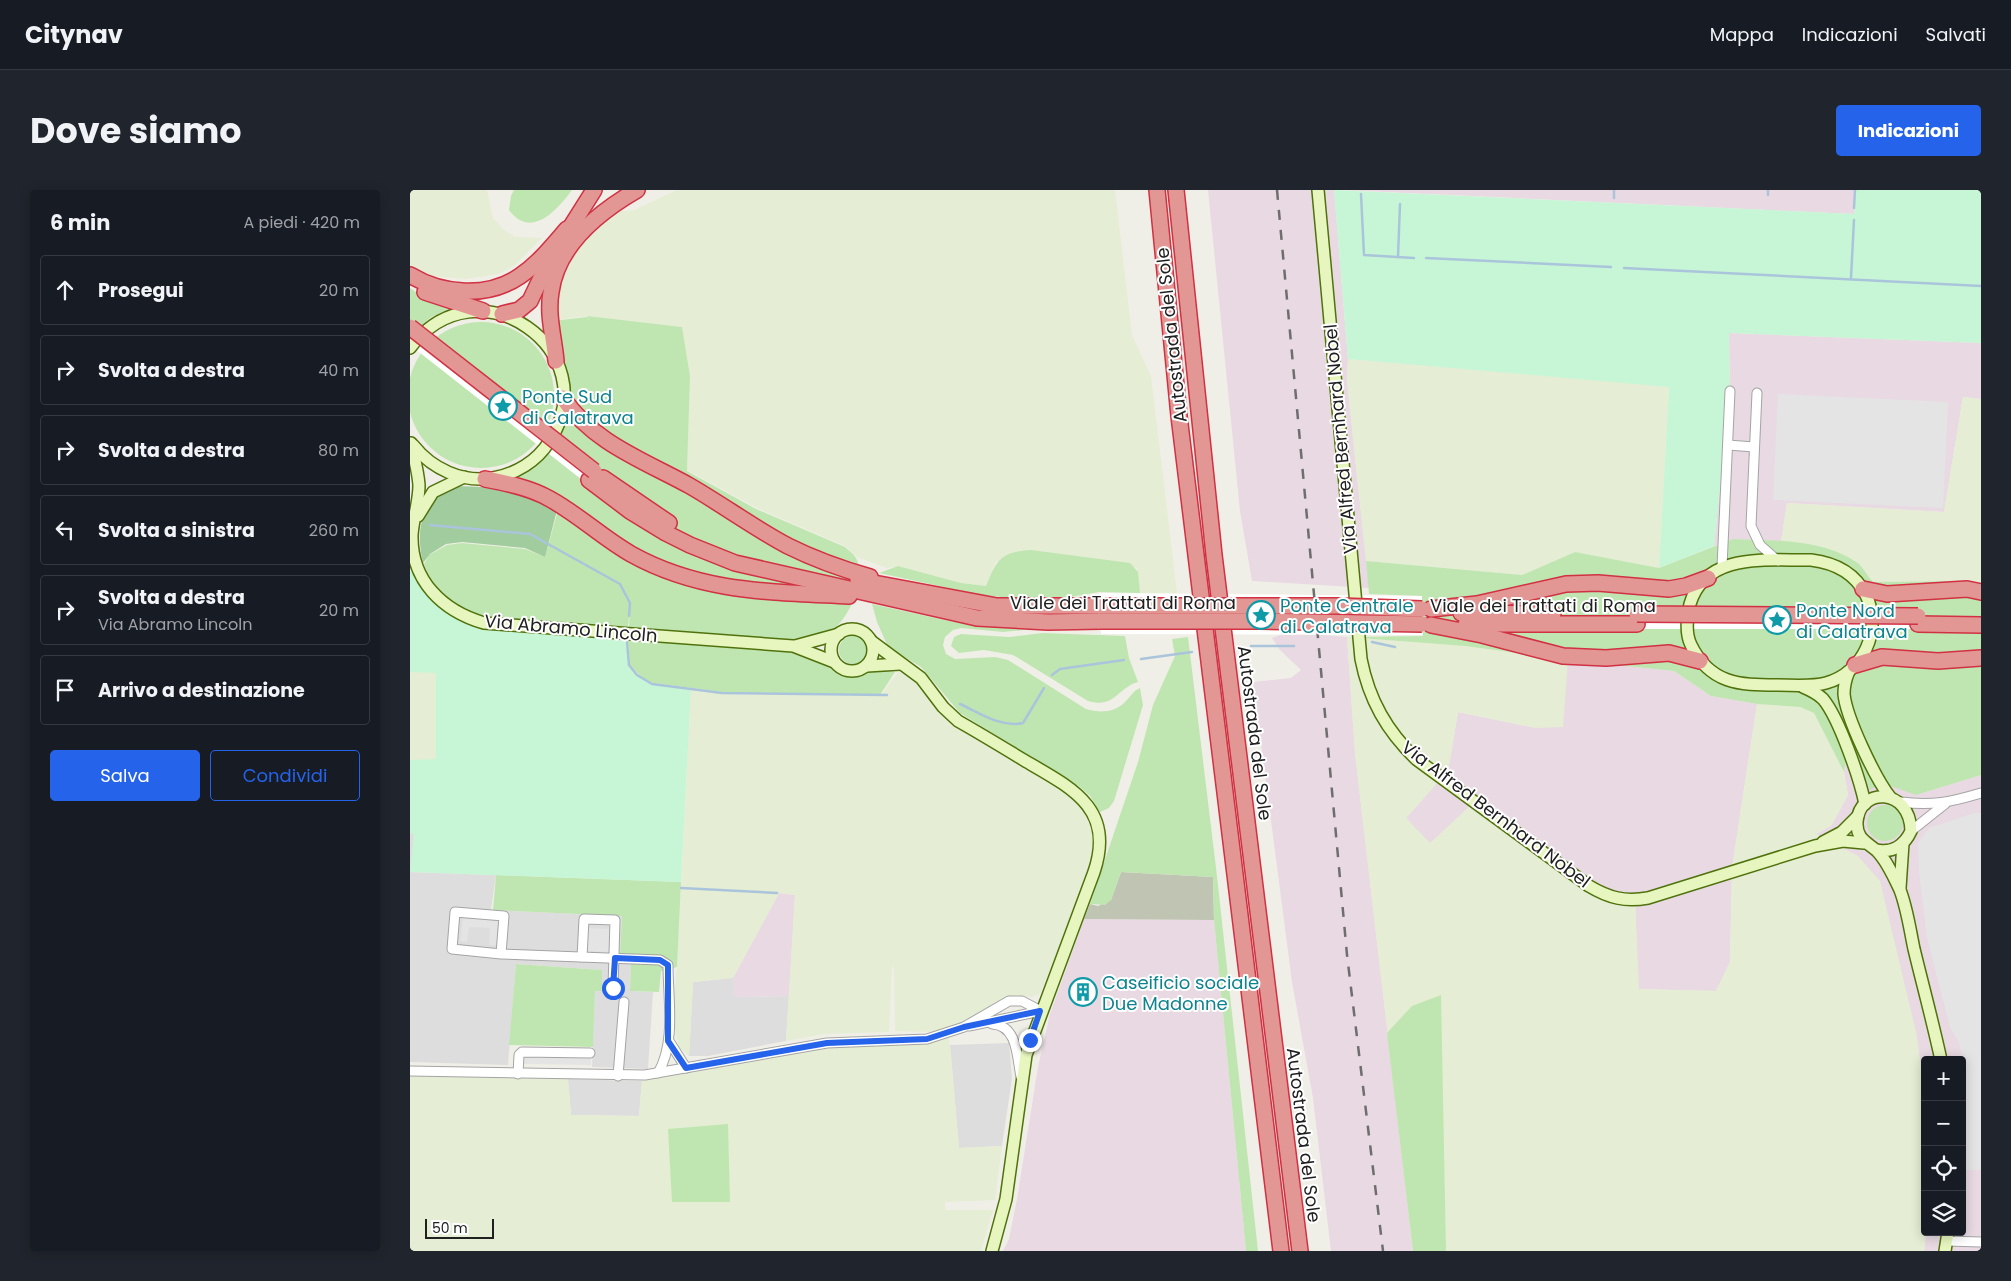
<!DOCTYPE html>
<html lang="it">
<head>
<meta charset="utf-8">
<style>
	body { margin:0; font-family:Poppins,sans-serif; background:#20242c; color:#f1f3f6 }
	.controls { position:absolute; right:15px; bottom:15px; display:grid; overflow:hidden; border-radius:5px; box-shadow:0 2px 12px #0003 }
	.controls button { width:45px; height:45px; display:grid; place-items:center; padding:0; border:0; border-bottom:1px solid #363941; background:#171b24; color:#f1f3f6; font:25px sans-serif }
	.scale { position:absolute; left:15px; bottom:12px; width:69px; box-sizing:border-box; padding-left:5px; border:2px solid #202020; border-top:0; font-size:14px; line-height:18px; white-space:nowrap; color:#202020; -webkit-text-stroke:4px #fff; paint-order:stroke }
	.stop { position:absolute; width:15px; height:15px; margin:-11px; border:4px solid #2563eb; border-radius:50%; background:#fff }
	.stop.end { background:#2563eb; border-color:#fff; box-shadow:0 1px 5px #0008 }
	.list { margin:0; padding:0; list-style:none }
	h2 { display:flex; justify-content:space-between; align-items:center; height:65px; margin:0; padding:0 20px; font-size:21px }
	h2 small { font-size:16px; font-weight:400; color:#9ea1a6 }
	.list li { display:grid; grid-template-columns:32px 1fr auto; gap:15px; align-items:center; box-sizing:border-box; height:70px; margin:0 10px 10px; padding:0 10px; border:1px solid #363941; border-radius:5px }
	.list b { display:block; font-size:19px; white-space:nowrap }
	.list p { margin:0; font-size:16px; white-space:nowrap; color:#9ea1a6 }
	.list em { font-size:16px; font-style:normal; color:#9ea1a6 }
	.actions { display:flex; gap:10px; padding:15px 20px }
	.actions a { flex:1; padding:11px 0; border:1px solid #2563eb; border-radius:5px; text-align:center; font-size:18px; color:#2563eb }
	.actions .main { background:#2563eb; color:#fff }
	.icon { flex:none; width:28px; height:28px; fill:none; stroke:currentColor; stroke-width:2; stroke-linecap:round; stroke-linejoin:round }
	.map { position:relative; flex:none; width:1571px; height:1061px; overflow:hidden; border-radius:5px }
	header { display:flex; align-items:center; gap:30px; box-sizing:border-box; height:70px; padding:0 25px; background:#171b24; border-bottom:1px solid #363941 }
	header strong { font-size:24px }
	nav { display:flex; gap:28px; margin-inline-start:auto; font-size:18px }
	.intro { display:flex; align-items:center; justify-content:space-between; box-sizing:border-box; height:120px; padding:0 30px }
	h1 { margin:0; font-size:35px }
	.button { padding:12px 22px; border-radius:5px; background:#2563eb; color:#fff; font-size:18px; font-weight:700 }
	main { display:flex; gap:30px; padding:0 30px }
	aside { flex:1; background:#171b24; border-radius:5px; box-shadow:0 2px 12px #0003 }
	.map>svg:first-child { display:block }
	.residential { fill:#dedddd }
	.industrial { fill:#e8d9e2 }
	.construction { fill:#c0c4b3 }
	.farmland { fill:#e5edd4 }
	.grass { fill:#bfe6b0 }
	.forest { fill:#a1cc9e }
	.park { fill:#c7f6d6 }
	.parking { fill:#e4e4e4 }
	.pier { fill:#fff }
	.lines { fill:none; stroke-linecap:round; stroke-linejoin:round }
	.stream { stroke:#aac5db; stroke-width:2.5 }
	.street-casing { stroke:#a4a4a4; stroke-width:11 }
	.secondary-casing { stroke:#50720c; stroke-width:14 }
	.highway-casing { stroke:#d13143; stroke-width:18 }
	.street { stroke:#fff; stroke-width:9 }
	.secondary { stroke:#e7f6bf; stroke-width:11 }
	.highway { stroke:#e29794; stroke-width:15 }
	.rail { stroke:#6e6e6e; stroke-width:2.5; stroke-dasharray:10 10; stroke-linecap:butt }
	.highway-bridge-casing { stroke:#d13143; stroke-width:18; stroke-linecap:butt }
	.highway-bridge { stroke:#e29794; stroke-width:15 }
	.route { stroke:#2563eb; stroke-width:6 }
	.labels { text-anchor:middle; dominant-baseline:central; stroke-width:4; stroke-linejoin:round; paint-order:stroke }
	.street-label { font-size:18px; fill:#202020; stroke:#fff }
	.culture-label { font-size:18px; fill:#0d838f; stroke:#fff; text-anchor:start }
</style>
</head>
<body>
<header>
<strong>Citynav</strong>
<nav><a>Mappa</a><a>Indicazioni</a><a>Salvati</a></nav>
</header>
<div class="intro"><h1>Dove siamo</h1><a class="button">Indicazioni</a></div>
<main>
<aside>
<h2>6 min<small>A piedi · 420 m</small></h2>
<ul class="list">
<li><svg class="icon" aria-label="ahead" viewBox="0 0 24 24"><path d="M12 20V5M6 11l6-6 6 6"/></svg><div><b>Prosegui</b></div><em>20 m</em></li>
<li><svg class="icon" aria-label="right" viewBox="0 0 24 24"><path d="M7 20v-9h11M14 6l5 5-5 5"/></svg><div><b>Svolta a destra</b></div><em>40 m</em></li>
<li><svg class="icon" aria-label="right" viewBox="0 0 24 24"><path d="M7 20v-9h11M14 6l5 5-5 5"/></svg><div><b>Svolta a destra</b></div><em>80 m</em></li>
<li><svg class="icon" aria-label="left" viewBox="0 0 24 24"><path d="M17 20v-9H6M10 6l-5 5 5 5"/></svg><div><b>Svolta a sinistra</b></div><em>260 m</em></li>
<li><svg class="icon" aria-label="right" viewBox="0 0 24 24"><path d="M7 20v-9h11M14 6l5 5-5 5"/></svg><div><b>Svolta a destra</b><p>Via Abramo Lincoln</p></div><em>20 m</em></li>
<li><svg class="icon" aria-label="arrive" viewBox="0 0 24 24"><path d="M6 21V4h12l-3 4 3 4H6"/></svg><div><b>Arrivo a destinazione</b></div></li>
</ul>
<div class="actions"><a class="main">Salva</a><a>Condividi</a></div>
</aside>
<div class="map">
<svg width="1571" height="1061" viewBox="0 0 1571 1061">
	<rect width="100%" height="100%" fill="#f0efe7"/>
	<g class="residential">
		<polygon points="0,643 4,644 1,682 86,685 81,720 212,726 210,764 221,764 220,801 243,802 238,879 182,877 185,800 192,800 192,780 106,774 98,875 0,872"/>
		<polygon points="323,788 325,807 379,806 376,851 298,866 279,866 283,792"/>
		<polygon points="599,853 602,888 592,956 549,958 540,855"/>
		<polygon points="158,889 232,891 229,926 161,925"/>
	</g>
	<g class="industrial">
		<polygon points="798,0 924,0 938,169 937,191 959,398 842,391 830,321"/>
		<polygon points="933,0 1446,0 1444,24"/>
		<polygon points="1319,143 1571,153 1571,209 1553,207 1534,322 1377,313 1371,352 1323,349 1304,356 1320,200"/>
		<polygon points="878,442 937,447 945,563 1003,1061 921,1061 903,908 882,792 843,492 881,488 891,480 869,459 862,448"/>
		<polygon points="1158,470 1264,481 1301,506 1347,514 1322,678 1320,772 1306,801 1228,799 1225,707 1196,699 1164,683 1060,616 1020,654 996,628 1038,581 1048,522 1126,538"/>
		<polygon points="1438,558 1506,605 1571,585 1571,1061 1514,1061 1516,1042 1552,1042 1552,870 1515,870 1515,909 1506,842 1406,644 1421,636 1438,605 1434,582"/>
		<polygon points="369,703 385,705 379,806 324,807 323,788"/>
		<polygon points="674,729 804,730 836,1061 593,1061 599,1049 607,1009 628,877 640,824"/>
	</g>
	<polygon class="construction" points="711,682 803,687 804,730 674,729 680,714 688,716 701,710"/>
	<g class="farmland">
		<polygon points="0,0 77,0 83,28 94,40 105,47 132,48 105,75 89,84 56,89 20,86 0,76"/>
		<polygon points="267,0 705,0 722,145 741,186 767,403 730,403 727,378 586,371 576,396 551,393 489,376 477,378 447,367 435,356 347,318 277,280 280,186 272,137 177,126 140,131 149,76 194,23 224,20"/>
		<polygon points="938,169 1259,196 1249,378 1165,362 1112,385 956,371 937,191"/>
		<polygon points="1553,207 1571,209 1571,394 1555,391 1463,392 1450,375 1387,352 1371,352 1377,313 1534,322"/>
		<polygon points="937,447 1055,456 1158,470 1153,537 1126,538 1048,522 1038,581 996,628 1020,653 1060,616 1095,633 1164,683 1196,699 1225,707 1229,799 1306,801 1320,772 1322,678 1347,514 1390,517 1404,523 1434,582 1438,605 1421,636 1406,644 1448,666 1470,691 1506,842 1515,909 1516,1042 1514,1061 1003,1061 945,563"/>
		<rect x="0" y="482" width="26" height="88"/>
		<polygon points="488,482 499,486 514,498 524,512 660,603 679,629 684,642 684,672 630,804 622,807 603,805 564,828 525,842 485,841 484,777 482,777 479,842 414,844 376,851 385,705 369,703 323,788 283,792 279,866 269,857 262,829 267,777 281,498 313,504 470,506"/>
		<polygon points="539,848 549,958 592,956 585,1010 535,1012 535,1020 583,1020 571,1061 0,1061 0,886 158,889 161,925 229,926 232,891 420,856 520,853"/>
	</g>
	<g class="grass">
		<path d="M104 0H162C147 20 121 50 99 20L101 6Z"/>
		<polygon points="0,98 17,110 42,117 20,128 0,145"/>
		<path d="M177 126 272 137 280 186 277 281 346 319 435 357C438 360 444 364 446 368 457 387 440 426 424 439 413 448 397 449 383 450L219 437 220 414 218 438 70 426 34 408 20 389 14 374 19 365 37 355 52 353 115 359 135 367 148 320 95 288 110 282 151 235 143 131 177 127 180 132Z"/>
		<circle cx="71" cy="205" r="73"/>
		<path d="M1323 349C1364 351 1414 348 1449 374 1454 379 1458 387 1463 392L1555 391 1571 394V585L1506 605 1478 595 1458 582 1465 597 1460 600 1452 578 1438 559 1434 582 1404 523 1390 517 1347 514 1301 506 1264 481 1158 470 1055 456 937 447 1013 446 1012 406 959 404 956 371 1112 385 1165 362 1249 378Z"/>
		<path d="M621 360 720 373 728 382 730 403 689 402 644 410 602 408 571 405 469 383 488 376 551 393 576 396C587 369 591 362 621 360Z"/>
		<path d="M462 414 539 431 614 440 593 442 551 438 543 440 535 447 533 455 536 464 545 469 585 467 598 470 676 519C690 523 704 523 715 512 721 506 723 501 730 498L733 515 704 611 699 618 690 622 680 606 671 598 550 523 511 477 478 457 467 432Z"/>
		<path d="M633 443 715 446 719 468 728 492C707 498 705 519 678 511L603 465 574 460 549 463 541 456 544 447 551 444 599 447Z"/>
		<circle cx="443" cy="460" r="14"/>
		<polygon points="778,447 807,686 848,1061 836,1061 804,730 803,687 711,682 701,710 695,715 680,714 728,572 743,515 765,466 762,449"/>
		<polygon points="218,450 384,461 421,475 425,481 442,488 465,480 485,482 470,505 313,502 243,493 232,488 220,475"/>
		<circle cx="1475" cy="633" r="18"/>
		<polygon points="86,685 271,692 267,777 251,781 249,802 220,801 221,765 210,764 212,726 83,720"/>
		<polygon points="106,774 192,780 192,801 185,801 183,857 99,855"/>
		<polygon points="1031,805 1036,1061 1003,1061 977,843 1002,816"/>
		<polygon points="318,934 320,1012 262,1012 258,939"/>
	</g>
	<path class="forest" d="M48 296 95 298 111 302 147 320 135 367 115 358 52 352 36 354 20 364 13 373C5 340 11 306 48 296Z"/>
	<g class="park">
		<polygon points="924,0 1444,24 1446,0 1571,0 1571,153 1319,143 1320,200 1304,356 1249,378 1259,197 938,169"/>
		<path d="M0 381H4C17 410 37 428 68 436L217 448C214 496 243 495 281 498L271 692 0 682 4 644 0 643V570L26 569V483L0 482Z"/>
	</g>
	<g class="parking">
		<polygon points="1368,204 1538,212 1533,318 1363,310"/>
		<polygon points="1564,623 1571,623 1571,980 1553,980 1555,887 1549,852 1540,837 1517,748 1509,682 1508,653 1519,638"/>
		<polygon points="53,726 89,728 88,755 79,755 80,738 59,737 57,752 50,751"/>
		<polygon points="177,738 202,739 202,762 176,761"/>
		<polygon points="114,866 181,867 181,875 114,874"/>
	</g>
	<g class="pier">
		<polygon points="0,131 187,277 176,293 0,155"/>
		<polygon points="689,403 1012,406 1012,445 691,444"/>
		<polygon points="1226,419 1508,420 1508,439 1227,439"/>
	</g>
	<g class="lines">
		<g class="stream">
			<polyline points="951,4 954,65 1004,68"/>
			<polyline points="1358,5 1358,0"/>
			<polyline points="1204,8 1204,0"/>
			<polyline points="1444,18 1445,0"/>
			<polyline points="988,67 990,14"/>
			<polyline points="1016,68 1201,77"/>
			<polyline points="1214,78 1571,96"/>
			<polyline points="1441,88 1444,30"/>
			<polyline points="20,335 120,344 210,394 220,413 219,426"/>
			<polyline points="217,452 219,475 227,485 242,494 312,503 477,505"/>
			<polyline points="962,452 985,457"/>
			<polyline points="841,456 884,456"/>
			<polyline points="731,469 782,462"/>
			<polyline points="642,485 650,479 714,470"/>
			<path d="M550 514C570 523 591 538 613 533L634 498"/>
			<polyline points="271,698 367,703"/>
		</g>
		<defs>
			<g id="street">
				<polyline points="1347,203 1341,336 1350,355 1368,371"/>
				<polyline points="1318,255 1344,257"/>
				<polyline points="1312,377 1320,201"/>
				<path d="M1491 612C1522 616 1541 612 1571 603"/>
				<polyline points="1501,641 1535,614"/>
				<path d="M91 764 42 759 45 722 94 726 91 764 250 770 258 775C258 809 266 853 248 883"/>
				<polyline points="172,767 174,729 205,730 203,798"/>
				<path d="M582 834C608 835 607 868 611 887"/>
				<polyline points="559,836 631,821"/>
				<polyline points="259,851 276,878"/>
				<polyline points="0,881 235,885 417,853 517,849 554,837 599,811 612,811 631,821"/>
				<polyline points="108,884 109,865 112,862 180,863"/>
				<polyline points="208,886 214,812"/>
				<polyline points="1537,1051 1571,1052"/>
			</g>
			<g id="secondary">
				<path d="M908 0 951 469C959 510 977 541 1006 569L1179 696C1199 708 1215 712 1238 708L1405 656 1433 651 1454 653"/>
				<path d="M0 158C67 68 199 161 139 252 127 271 106 284 83 288 52 293 22 279 3 255"/>
				<path d="M1 253C4 267 8 281 9 295 9 312 3 329 2 345 1 391 33 421 74 433L383 456 424 472"/>
				<polyline points="8,326 23,302 54,287"/>
				<path d="M1401 370C1426 373 1445 383 1456 405 1473 440 1453 483 1416 493 1401 497 1383 495 1367 495 1329 495 1300 494 1281 455 1275 443 1277 427 1280 414 1296 361 1359 371 1401 370Z"/>
				<circle cx="442" cy="460" r="21"/>
				<path d="M461 451 511 488 533 517 548 531C571 544 594 558 617 572 664 599 705 620 684 682L616 865 596 1009 582 1061"/>
				<polyline points="385,456 429,444"/>
				<polyline points="457,476 490,474"/>
				<path d="M1439 481C1436 488 1434 496 1434 504 1436 527 1465 588 1480 607"/>
				<path d="M1393 497C1400 500 1407 503 1413 509 1429 528 1450 589 1455 614"/>
				<polyline points="1413,652 1432,642 1448,626"/>
				<path d="M1466 660C1483 663 1494 656 1501 641 1500 597 1449 597 1447 632 1446 649 1457 652 1467 661 1477 671 1484 687 1490 700 1497 718 1500 740 1504 759 1513 796 1523 833 1531 870"/>
				<polyline points="1490,698 1493,653"/>
				<polyline points="1535,1061 1538,1042"/>
			</g>
			<g id="highway">
				<polyline points="747,0 769,226 871,1061"/>
				<polyline points="766,0 804,365 890,1061"/>
				<path d="M0 85C33 105 78 108 110 86 129 73 143 55 157 39"/>
				<polyline points="15,102 73,121"/>
				<polyline points="92,124 109,120 120,111 138,73 184,0"/>
				<path d="M146 171C144 148 137 125 141 102 147 56 189 22 227 0"/>
				<path d="M153 208C183 253 235 271 280 296 313 315 344 338 378 356 404 369 432 379 460 387"/>
				<polyline points="193,288 259,333"/>
				<path d="M75 289C97 293 121 298 140 309 169 325 193 348 221 364 291 403 362 402 439 406"/>
				<polyline points="179,290 220,321 256,343 280,355 325,373 567,428 638,432 690,431"/>
				<polyline points="448,390 587,416 690,416"/>
				<polyline points="1453,399 1477,404 1557,399 1571,402"/>
				<polyline points="1021,419 1067,414 1156,394 1188,393 1259,399 1276,396 1298,388"/>
				<polyline points="1051,423 1143,424"/>
				<polyline points="1056,434 1227,434"/>
				<polyline points="1508,434 1571,435"/>
				<polyline points="1021,435 1072,445 1153,466 1196,468 1259,463 1290,471"/>
				<polyline points="1445,475 1472,467 1528,471 1571,468"/>
			</g>
		</defs>
		<use href="#street" class="street-casing"/>
		<use href="#secondary" class="secondary-casing"/>
		<use href="#highway" class="highway-casing"/>
		<use href="#street" class="street"/>
		<use href="#secondary" class="secondary"/>
		<use href="#highway" class="highway"/>
		<polyline class="rail" points="867,0 937,765 973,1061"/>
		<defs>
			<g id="highway-bridge">
				<polyline points="0,137 184,281"/>
				<polyline points="690,416 930,416 1012,419"/>
				<polyline points="1227,424 1508,426"/>
				<polyline points="690,431 849,431 1012,434"/>
			</g>
		</defs>
		<use href="#highway-bridge" class="highway-bridge-casing"/>
		<use href="#highway-bridge" class="highway-bridge"/>
	</g>
	<g class="lines">
		<polyline class="route" points="203,798 205,768 250,770 258,775 258,851 276,878 417,853 517,849 554,837 630,821 620,850"/>
	</g>
	<defs>
		<symbol id="sight-ring" viewBox="-11 -11 22 22"><circle r="9.5" fill="#fff" stroke="#0f9aa8" stroke-width="1.5"/><path d="M0-6L1.8-2.2L6-1.7L2.9 1.2L3.7 5.4L0 3.3L-3.7 5.4L-2.9 1.2L-6-1.7L-1.8-2.2Z" fill="#0f9aa8"/></symbol>
		<symbol id="building-ring" viewBox="-11 -11 22 22"><circle r="9.5" fill="#fff" stroke="#0f9aa8" stroke-width="1.5"/><path d="M-4-6H4V6H1V3H-1V6H-4ZM-2.5-4.3h1.7v1.8h-1.7ZM.8-4.3h1.7v1.8H.8ZM-2.5-1h1.7V.8h-1.7ZM.8-1h1.7V.8H.8Z" fill="#0f9aa8"/></symbol>
	</defs>
	<g fill-rule="evenodd">
		<use href="#sight-ring" x="77" y="200" width="32" height="32"/>
		<use href="#sight-ring" x="835" y="409" width="32" height="32"/>
		<use href="#sight-ring" x="1351" y="414" width="32" height="32"/>
		<use href="#building-ring" x="657" y="786" width="32" height="32"/>
	</g>
	<g class="labels">
		<g class="street-label">
			<text transform="translate(761 145) rotate(-96)">Autostrada del Sole</text>
			<text transform="translate(930 249) rotate(-95)">Via Alfred Bernhard Nobel</text>
			<text x="713" y="412">Viale dei Trattati di Roma</text>
			<text x="1133" y="415">Viale dei Trattati di Roma</text>
			<text transform="translate(161 438) rotate(5)">Via Abramo Lincoln</text>
			<text transform="translate(845 543) rotate(83)">Autostrada del Sole</text>
			<text transform="translate(1086 624) rotate(37)">Via Alfred Bernhard Nobel</text>
			<text transform="translate(894 945) rotate(83)">Autostrada del Sole</text>
		</g>
		<g class="culture-label">
			<text x="112" y="206">Ponte Sud<tspan x="112" dy="21">di Calatrava</tspan></text>
			<text x="870" y="415">Ponte Centrale<tspan x="870" dy="21">di Calatrava</tspan></text>
			<text x="1386" y="420">Ponte Nord<tspan x="1386" dy="21">di Calatrava</tspan></text>
			<text x="692" y="792">Caseificio sociale<tspan x="692" dy="21">Due Madonne</tspan></text>
		</g>
	</g>
</svg>
<div class="controls">
<button>+</button>
<button>−</button>
<button><svg class="icon" aria-label="locate" viewBox="0 0 24 24"><circle cx="12" cy="12" r="6"/><path d="M12 2v4M12 18v4M2 12h4M18 12h4"/></svg></button>
<button><svg class="icon" aria-label="layers" viewBox="0 0 24 24"><path d="M12 4l9 5-9 5-9-5zM3 14l9 5 9-5"/></svg></button>
</div>
<div class="scale">50 m</div>
<div class="stop" style="left:203px;top:798px"></div>
<div class="stop end" style="left:620px;top:850px"></div>
</div>
</main>
</body>
</html>
